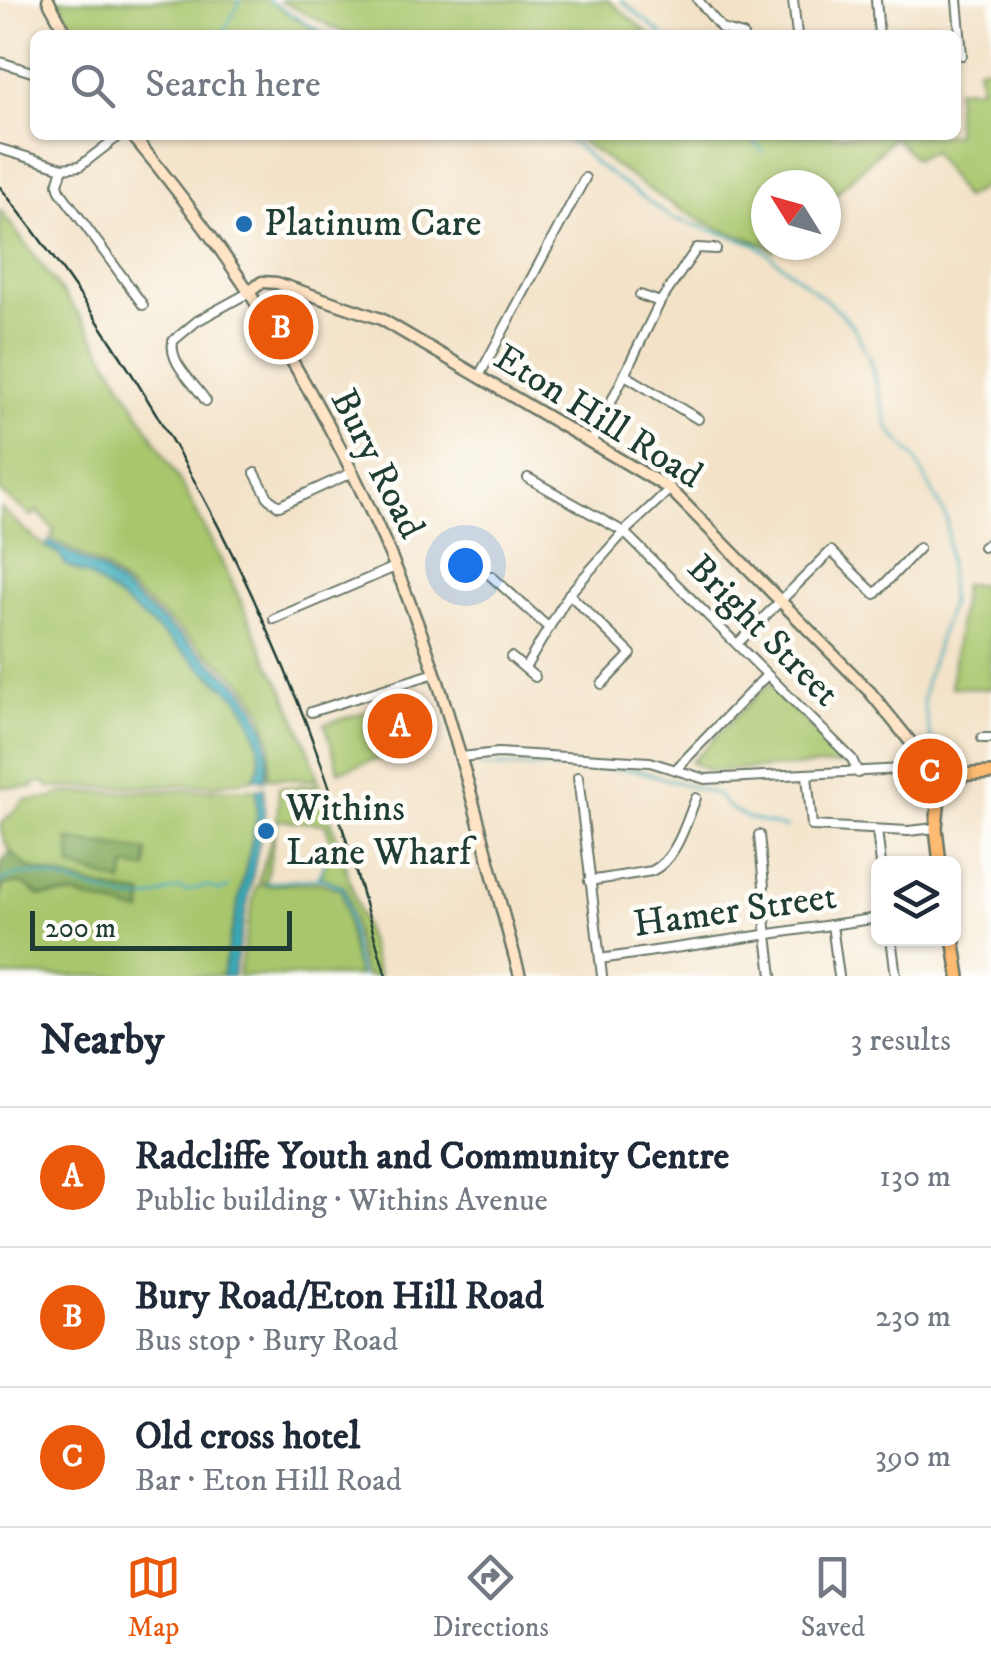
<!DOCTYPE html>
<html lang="en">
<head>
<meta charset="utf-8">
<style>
	body { margin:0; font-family:"IM FELL DW Pica",serif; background:#f6f6f7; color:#1f2937 }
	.controls { position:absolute; right:30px; bottom:30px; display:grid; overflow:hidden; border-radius:15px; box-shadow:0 2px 8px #0004 }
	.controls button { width:90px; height:90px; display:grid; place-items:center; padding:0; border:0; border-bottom:2px solid #e0e1e3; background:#fff; color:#1f2937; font:50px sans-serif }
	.compass { position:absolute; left:751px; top:170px; width:90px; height:90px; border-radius:50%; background:#fff; box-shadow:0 2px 8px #0004; rotate:307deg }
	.scale { position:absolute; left:30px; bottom:25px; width:262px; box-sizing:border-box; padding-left:10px; border:5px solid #1f3d34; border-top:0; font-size:28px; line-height:35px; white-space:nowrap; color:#1f3d34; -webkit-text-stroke:8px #fdfcf7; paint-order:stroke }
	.you { position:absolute; left:465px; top:565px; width:35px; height:35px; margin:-25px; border:8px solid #fff; border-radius:50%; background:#1a73e8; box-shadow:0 0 0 15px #1a73e833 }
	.badge { display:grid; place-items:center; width:65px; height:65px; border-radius:50%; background:#ea580c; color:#fff; font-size:32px; font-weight:700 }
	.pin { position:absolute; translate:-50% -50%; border:5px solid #fff; box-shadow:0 2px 10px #0006 }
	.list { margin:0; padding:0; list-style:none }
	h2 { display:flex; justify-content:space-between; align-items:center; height:130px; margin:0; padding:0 40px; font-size:42px }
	h2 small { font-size:32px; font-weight:400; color:#747a83 }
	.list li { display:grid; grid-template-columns:65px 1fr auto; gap:30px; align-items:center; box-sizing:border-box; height:140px; padding:0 40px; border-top:2px solid #e0e1e3 }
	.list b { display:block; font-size:38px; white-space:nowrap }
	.list p { margin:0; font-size:32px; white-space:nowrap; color:#747a83 }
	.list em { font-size:32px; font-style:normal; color:#747a83 }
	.icon { flex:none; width:55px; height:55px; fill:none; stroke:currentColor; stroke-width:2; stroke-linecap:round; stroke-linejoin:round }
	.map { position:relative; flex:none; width:991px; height:976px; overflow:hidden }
	.search { position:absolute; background:#fff; box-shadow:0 2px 8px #0004; left:30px; right:30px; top:30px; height:110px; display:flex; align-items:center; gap:25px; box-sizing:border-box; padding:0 35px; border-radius:15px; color:#747a83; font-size:38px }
	.sheet { height:550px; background:#fff }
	nav { display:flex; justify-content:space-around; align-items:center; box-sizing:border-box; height:140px; border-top:2px solid #e0e1e3; background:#fff; font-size:28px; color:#747a83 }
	nav a { display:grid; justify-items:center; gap:5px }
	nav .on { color:#ea580c }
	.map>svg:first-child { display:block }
	.green { fill:#a9c66d; stroke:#648250; stroke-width:2.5; fill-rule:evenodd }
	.forest { fill:#86ab60; stroke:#52744a; stroke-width:2.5 }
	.water { fill:#3cabb9; stroke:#2e7476; stroke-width:2.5 }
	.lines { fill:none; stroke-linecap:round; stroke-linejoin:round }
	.stream { stroke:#3cabb9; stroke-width:2.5 }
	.street-casing { stroke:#697767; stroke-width:12 }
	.secondary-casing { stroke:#697767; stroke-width:15 }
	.primary-casing { stroke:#697767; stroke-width:16 }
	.street { stroke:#fff; stroke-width:8 }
	.secondary { stroke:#ffe4c6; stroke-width:10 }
	.primary { stroke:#febb71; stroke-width:11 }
	.tram { stroke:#1f3d34; stroke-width:2.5 }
	.poi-dot { fill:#1f6fb2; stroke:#fdfcf7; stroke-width:4 }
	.labels { text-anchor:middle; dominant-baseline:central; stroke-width:9; stroke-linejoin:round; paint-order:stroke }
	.poi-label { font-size:38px; fill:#1f3d34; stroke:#fdfcf7; text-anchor:start }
	.street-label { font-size:38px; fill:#1f3d34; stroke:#fdfcf7 }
</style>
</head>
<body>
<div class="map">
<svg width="991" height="976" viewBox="0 0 991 976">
	<rect width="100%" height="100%" fill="#fdfcf7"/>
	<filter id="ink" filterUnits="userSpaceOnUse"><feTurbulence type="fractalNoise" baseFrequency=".01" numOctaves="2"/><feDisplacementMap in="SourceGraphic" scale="20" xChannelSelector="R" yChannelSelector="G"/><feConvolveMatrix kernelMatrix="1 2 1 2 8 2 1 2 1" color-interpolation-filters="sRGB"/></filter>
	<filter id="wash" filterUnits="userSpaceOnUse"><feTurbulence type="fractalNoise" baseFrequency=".0048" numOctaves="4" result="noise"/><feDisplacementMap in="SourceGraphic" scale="40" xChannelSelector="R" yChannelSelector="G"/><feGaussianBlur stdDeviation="2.25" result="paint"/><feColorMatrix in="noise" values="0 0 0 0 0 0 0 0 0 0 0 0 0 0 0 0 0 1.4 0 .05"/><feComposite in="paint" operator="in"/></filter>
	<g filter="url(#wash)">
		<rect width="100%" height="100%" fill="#f3e2c7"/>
		<g class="green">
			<polygon points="58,0 268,0 322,35 78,35"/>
			<polygon points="279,0 608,0 650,35 348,35"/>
			<path d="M978 67H991V183L964 198 932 151 915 159 894 137 826 203V185H766V245H780L774 251C756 238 736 236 717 228 664 204 619 168 572 135H956V89L981 88Z"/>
			<polygon points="0,210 88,327 185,490 232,582 272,670 282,686 310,752 318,780 268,778 271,743 262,711 245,684 103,567 54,540 51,537 55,531 37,511 32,516 0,492"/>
			<path d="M0 508 34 538 121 599 239 699C253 721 269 756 253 779L216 785 50 788 45 782 34 783 33 787H0Z"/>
			<polygon points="963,584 991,585 991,689 951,687"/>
			<polygon points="771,685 846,764 711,771 691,762 764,688"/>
			<polygon points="371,710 385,757 339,771 325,724"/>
			<path d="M320 784 379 976H365C353 946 355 917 345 887L320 877 332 847 326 824 277 820 266 882H258L277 820 279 788Z"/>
			<path d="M257 789V818L222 976H0V895L3 885 22 883 40 896 73 895 142 912 143 894C118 892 44 879 25 865 12 856 2 841 0 825L25 800 52 798 60 793ZM69 840 147 851V869L126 866 122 883Z"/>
			<path d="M319 882 341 890C349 919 348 948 359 976H238L256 886Z"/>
		</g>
		<g class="forest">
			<polygon points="69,840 147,851 147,869 126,866 123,883 71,867"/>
			<polygon points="10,852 28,868 119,892 143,895 141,913 73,895 40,896 22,883 3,885 0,895 0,865"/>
		</g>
		<g class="water">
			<path d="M49 541 102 570 240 686C264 714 274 745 264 781L254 778C269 755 252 719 239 699L130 607 89 576 66 565 58 553 46 546Z"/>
			<polygon points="264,787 264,817 233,976 222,976 257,818 257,789"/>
		</g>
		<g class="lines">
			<g class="stream">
				<polyline points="268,0 326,35"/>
				<polyline points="621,0 663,35"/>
				<polyline points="222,35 241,0"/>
				<polyline points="553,135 575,144 597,165 672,218 756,244 836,308 855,329 869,358 889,429 914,457 947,519 950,604 926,681 923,703 932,743"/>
				<polyline points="749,135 763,152"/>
				<polyline points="481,766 637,770 716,794 729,808 747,818 787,828"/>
				<polyline points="318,877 332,846"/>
				<path d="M0 883C32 855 103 903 144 899 156 898 169 890 182 888L184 891 208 886 219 891 229 887"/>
				<path d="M266 883 320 878 343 888C351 918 350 947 361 976"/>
			</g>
		</g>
	</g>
	<g filter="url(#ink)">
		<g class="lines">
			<defs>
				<g id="street">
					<polyline points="698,0 722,29 743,35"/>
					<polyline points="793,0 797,35"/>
					<polyline points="876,0 879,35"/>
					<polyline points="957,0 962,55"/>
					<polyline points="0,62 35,73"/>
					<polyline points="0,149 63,168 80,166 120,135"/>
					<polyline points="63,168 58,184 60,191 143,305"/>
					<polyline points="640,295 660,302"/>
					<polyline points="625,375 698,419"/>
					<polyline points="479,376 585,178"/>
					<path d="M206 401C194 382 169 364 173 341L197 321 248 293"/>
					<polyline points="591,443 660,302 697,248 716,249"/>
					<polyline points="255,473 269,499 279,506 351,473"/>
					<polyline points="528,478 624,532 852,759 858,773"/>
					<polyline points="983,547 991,542"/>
					<polyline points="491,576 549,628"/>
					<polyline points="569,594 631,654 602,684"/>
					<polyline points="274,619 395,567"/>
					<polyline points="737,644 831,551 875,594 919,548"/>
					<polyline points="511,657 535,677"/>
					<polyline points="525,668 569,594 624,532 670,489"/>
					<polyline points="311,712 435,673"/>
					<polyline points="982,738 991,738"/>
					<polyline points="461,757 498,753 650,762 705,779 923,768 928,765"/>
					<polyline points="676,769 767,675"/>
					<polyline points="807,775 812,826 908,831 936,828"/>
					<polyline points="578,777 602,976"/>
					<polyline points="877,830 881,864"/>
					<polyline points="759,835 764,886 762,895 772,976"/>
					<path d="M589 881 652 871C677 859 686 822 696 798"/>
					<polyline points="832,925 839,976"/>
					<polyline points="891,938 896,976"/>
					<polyline points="600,959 878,918"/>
				</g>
				<g id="secondary">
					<polyline points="48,0 67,35"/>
					<path d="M132 135C264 292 372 481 436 676 468 774 492 876 520 976"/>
					<polyline points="248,293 262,282 277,283 381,319 670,489 870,692 943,782"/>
				</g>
				<g id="primary">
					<polyline points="940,864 936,828 940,786 953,775 991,773"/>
					<polyline points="953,938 959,976"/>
				</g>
			</defs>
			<use href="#street" class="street-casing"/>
			<use href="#secondary" class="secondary-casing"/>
			<use href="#primary" class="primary-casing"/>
			<use href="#street" class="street"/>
			<use href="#secondary" class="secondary"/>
			<use href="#primary" class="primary"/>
			<path class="tram" d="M0 187C138 362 247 556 322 766 347 835 365 906 386 976"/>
		</g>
	</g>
	<g class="poi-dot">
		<circle cx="244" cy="224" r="10"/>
		<circle cx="266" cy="831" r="10"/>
	</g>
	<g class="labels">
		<g class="poi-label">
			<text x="264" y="224">Platinum Care</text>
			<text x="286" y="809">Withins<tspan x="286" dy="44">Lane Wharf</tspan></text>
		</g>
		<g class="street-label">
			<text transform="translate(598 417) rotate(32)">Eton Hill Road</text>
			<text transform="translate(377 464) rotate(63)">Bury Road</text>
			<text transform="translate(763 631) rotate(45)">Bright Street</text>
			<text transform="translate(735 911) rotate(-8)">Hamer Street</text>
		</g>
	</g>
</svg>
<div class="controls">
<button><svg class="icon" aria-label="layers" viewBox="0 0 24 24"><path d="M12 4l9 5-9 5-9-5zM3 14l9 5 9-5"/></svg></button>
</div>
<svg class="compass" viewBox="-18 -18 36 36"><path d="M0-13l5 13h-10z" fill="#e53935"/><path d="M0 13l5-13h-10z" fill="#747a83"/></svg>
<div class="scale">200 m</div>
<div class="you"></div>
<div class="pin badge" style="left:400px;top:726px">A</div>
<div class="pin badge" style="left:281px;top:327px">B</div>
<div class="pin badge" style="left:930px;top:771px">C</div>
<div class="search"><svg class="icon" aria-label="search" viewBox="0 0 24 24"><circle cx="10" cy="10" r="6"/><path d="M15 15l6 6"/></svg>Search here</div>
</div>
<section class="sheet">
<h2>Nearby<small>3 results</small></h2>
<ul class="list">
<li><span class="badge">A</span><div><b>Radcliffe Youth and Community Centre</b><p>Public building · Withins Avenue</p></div><em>130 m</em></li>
<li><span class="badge">B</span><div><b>Bury Road/Eton Hill Road</b><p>Bus stop · Bury Road</p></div><em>230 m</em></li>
<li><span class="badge">C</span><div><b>Old cross hotel</b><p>Bar · Eton Hill Road</p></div><em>390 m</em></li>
</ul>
</section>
<nav>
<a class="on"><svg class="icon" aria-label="map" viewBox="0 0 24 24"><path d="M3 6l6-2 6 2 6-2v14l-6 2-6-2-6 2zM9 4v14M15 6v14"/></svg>Map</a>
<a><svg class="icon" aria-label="directions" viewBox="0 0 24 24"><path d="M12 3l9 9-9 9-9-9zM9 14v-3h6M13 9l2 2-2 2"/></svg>Directions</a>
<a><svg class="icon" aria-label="saved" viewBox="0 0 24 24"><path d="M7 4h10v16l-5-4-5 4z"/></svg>Saved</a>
</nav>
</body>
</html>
